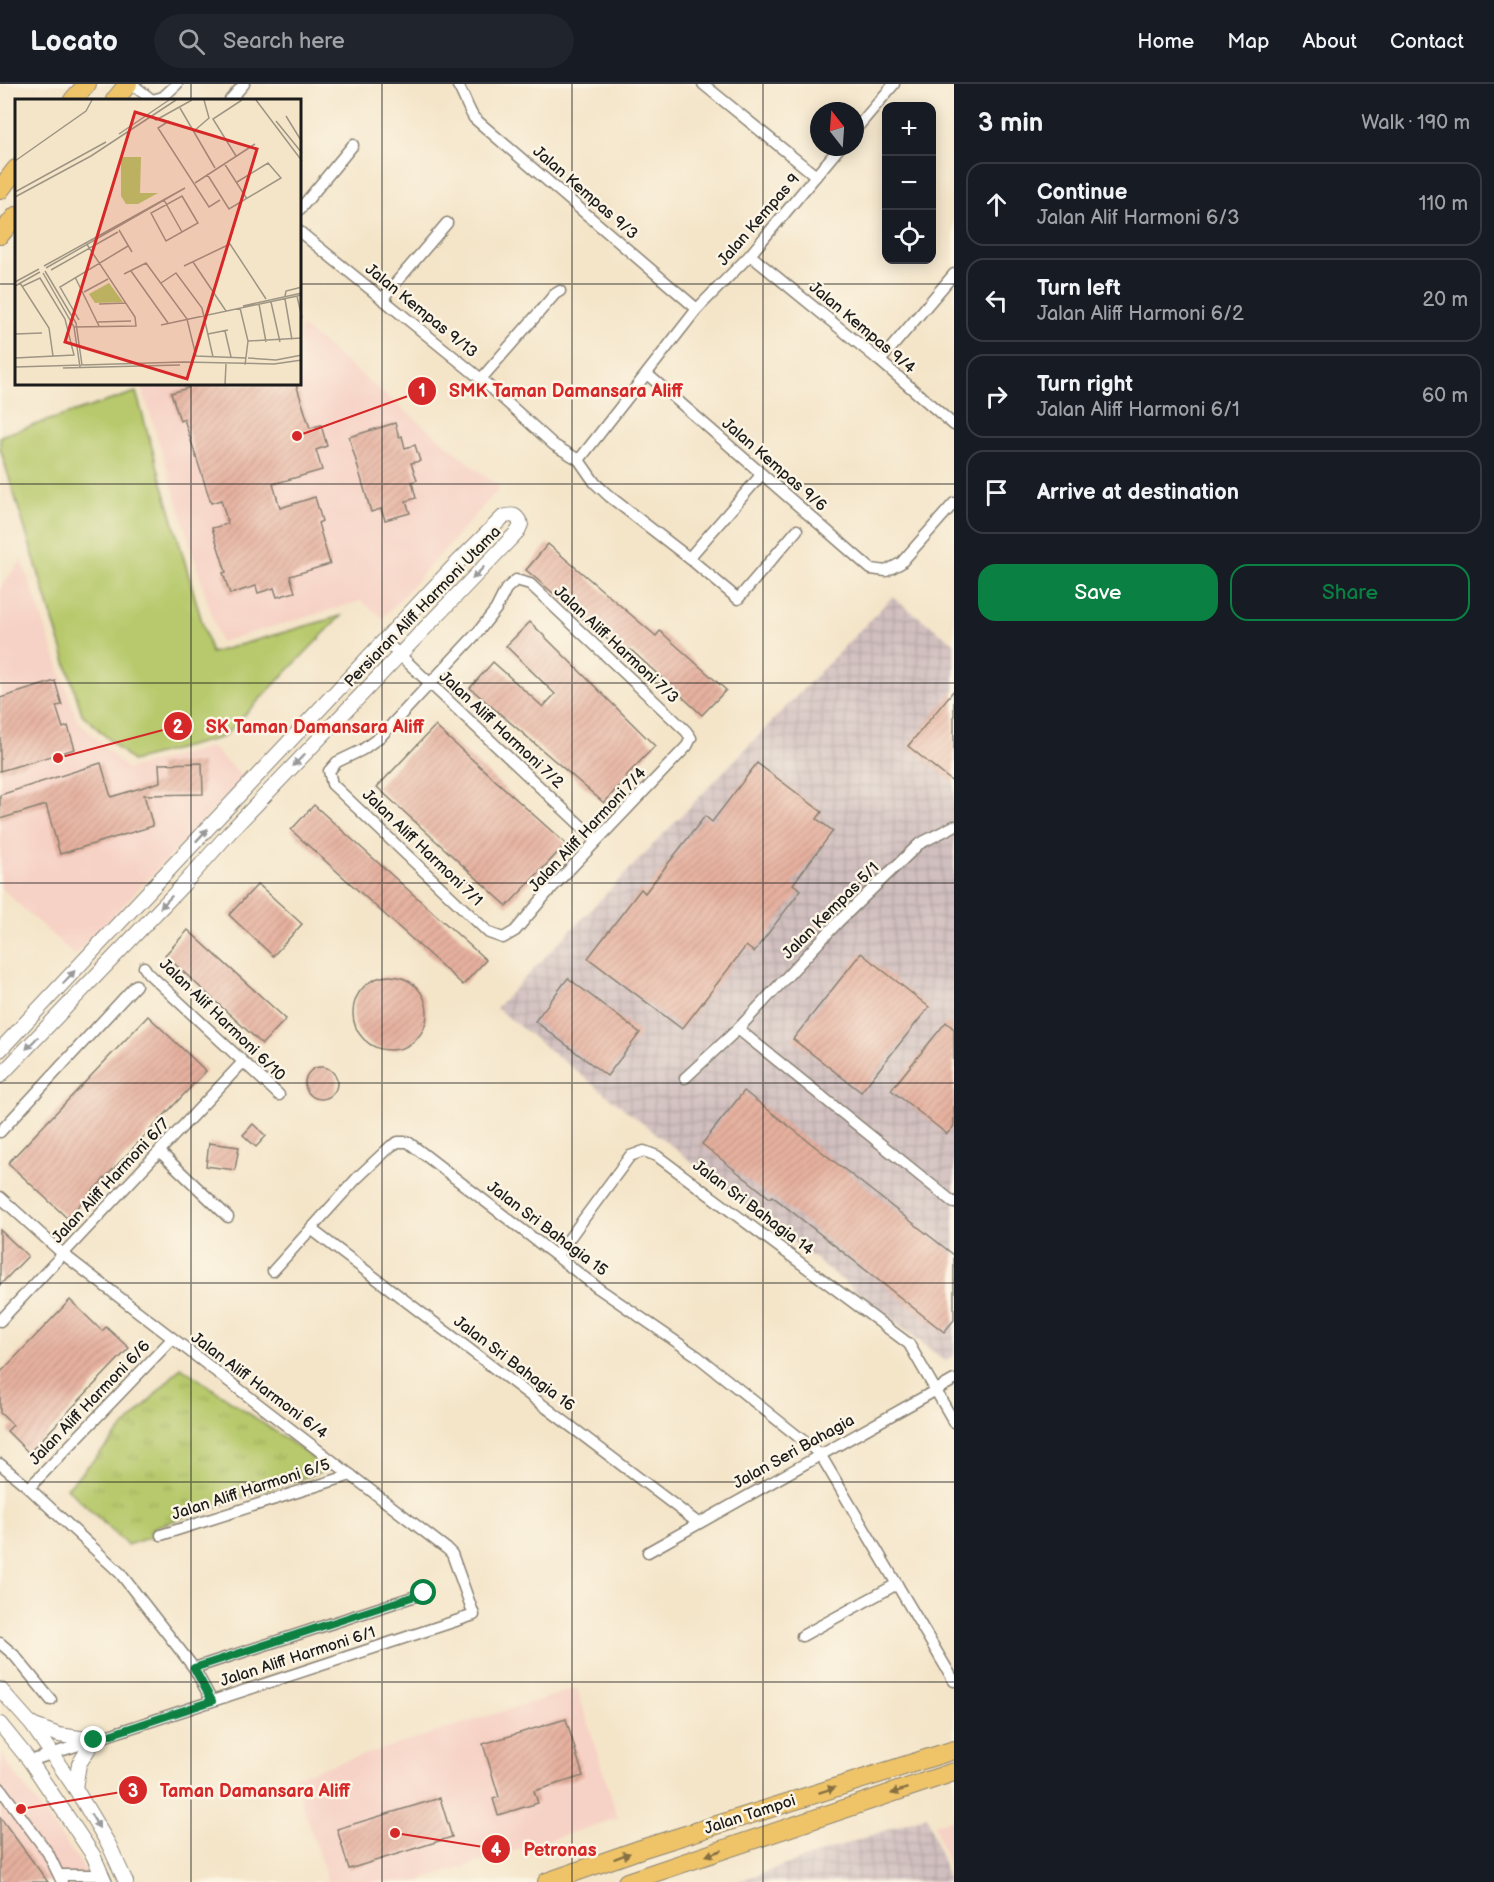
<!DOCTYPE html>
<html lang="en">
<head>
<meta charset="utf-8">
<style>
	body { margin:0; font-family:"Balsamiq Sans",sans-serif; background:#20242c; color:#f1f3f6 }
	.controls { position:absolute; right:18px; top:18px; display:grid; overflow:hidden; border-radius:12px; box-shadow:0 3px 15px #0003 }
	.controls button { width:54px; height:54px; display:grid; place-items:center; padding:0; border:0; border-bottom:2px solid #363941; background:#171b24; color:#f1f3f6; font:30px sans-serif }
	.compass { position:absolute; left:810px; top:18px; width:54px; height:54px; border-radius:50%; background:#171b24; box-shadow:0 3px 15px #0003; rotate:343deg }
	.stop { position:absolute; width:18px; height:18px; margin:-14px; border:4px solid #0b8043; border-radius:50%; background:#fff }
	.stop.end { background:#0b8043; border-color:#fff; box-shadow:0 2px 6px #0008 }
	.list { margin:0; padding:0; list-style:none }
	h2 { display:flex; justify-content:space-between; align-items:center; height:78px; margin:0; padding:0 24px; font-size:26px }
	h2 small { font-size:20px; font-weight:400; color:#9ea1a6 }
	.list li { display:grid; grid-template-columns:39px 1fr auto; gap:18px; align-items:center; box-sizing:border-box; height:84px; margin:0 12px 12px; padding:0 12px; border:2px solid #363941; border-radius:18px }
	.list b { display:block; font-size:22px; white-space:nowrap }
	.list p { margin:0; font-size:20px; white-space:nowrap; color:#9ea1a6 }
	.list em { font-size:20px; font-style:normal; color:#9ea1a6 }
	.actions { display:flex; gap:12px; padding:18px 24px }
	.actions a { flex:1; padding:14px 0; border:2px solid #0b8043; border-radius:18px; text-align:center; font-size:21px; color:#0b8043 }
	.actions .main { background:#0b8043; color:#fff }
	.icon { flex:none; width:33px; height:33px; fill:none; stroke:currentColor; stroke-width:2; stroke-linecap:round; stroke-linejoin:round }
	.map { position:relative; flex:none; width:954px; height:1798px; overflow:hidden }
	header { display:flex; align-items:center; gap:36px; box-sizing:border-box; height:84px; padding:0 30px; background:#171b24; border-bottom:2px solid #363941 }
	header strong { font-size:28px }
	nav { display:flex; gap:33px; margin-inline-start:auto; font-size:21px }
	.search { width:420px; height:54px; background:#20242c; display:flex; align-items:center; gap:15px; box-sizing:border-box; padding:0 21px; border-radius:33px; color:#9ea1a6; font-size:22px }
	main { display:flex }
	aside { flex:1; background:#171b24 }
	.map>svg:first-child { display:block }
	.built { fill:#f6d1c5 }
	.industrial { fill:url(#industrial-grid) }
	.park { fill:url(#park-tufts); stroke:#6a7244; stroke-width:1.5 }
	.garden { fill:#b7c96c; stroke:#6a7244; stroke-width:1.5 }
	.building { fill:url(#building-hatch) }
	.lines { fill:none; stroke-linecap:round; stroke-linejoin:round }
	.minor-casing { stroke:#888072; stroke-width:13 }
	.tertiary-casing { stroke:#888072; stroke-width:16 }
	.primary-casing { stroke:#888072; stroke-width:20 }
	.trunk-casing { stroke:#888072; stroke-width:20 }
	.minor { stroke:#fff; stroke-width:10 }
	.tertiary { stroke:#fff; stroke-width:14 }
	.primary { stroke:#efc469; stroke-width:18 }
	.trunk { stroke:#efc469; stroke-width:18 }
	.oneway { fill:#999 }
	.oneway2 { fill:#867042 }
	.route { stroke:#0b8043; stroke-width:8 }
	.grid { fill:none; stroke:#1c1c1c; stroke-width:1.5; stroke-opacity:0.55 }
	.labels { text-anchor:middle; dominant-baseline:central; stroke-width:5; stroke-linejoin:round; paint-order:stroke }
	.street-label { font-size:16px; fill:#1c1c1c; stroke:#fcf5e5 }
	.inset-road { fill:none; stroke:#9e9584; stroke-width:1.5 }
	.view { fill:#d62828; fill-opacity:0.15; stroke:#d62828; stroke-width:3 }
	.inset-edge { fill:none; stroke:#1c1c1c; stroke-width:3 }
	.leader { fill:none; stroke:#d62828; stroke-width:2 }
	.callout-dot { fill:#d62828; stroke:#fcf5e5; stroke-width:2 }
	.mark-label { font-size:18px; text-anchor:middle; font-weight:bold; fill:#fff }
	.callout-label { font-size:18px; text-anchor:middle; font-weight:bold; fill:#d62828; stroke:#fcf5e5; stroke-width:5; stroke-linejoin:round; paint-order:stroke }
</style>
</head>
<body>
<header>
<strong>Locato</strong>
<div class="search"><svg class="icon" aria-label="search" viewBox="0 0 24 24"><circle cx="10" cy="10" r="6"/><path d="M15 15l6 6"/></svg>Search here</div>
<nav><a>Home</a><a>Map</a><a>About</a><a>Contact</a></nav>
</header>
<main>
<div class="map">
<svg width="954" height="1798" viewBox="0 0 954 1798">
	<defs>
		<pattern id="industrial-grid" width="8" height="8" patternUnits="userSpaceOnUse" patternTransform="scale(1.5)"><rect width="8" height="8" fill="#d1bfbf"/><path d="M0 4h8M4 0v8" fill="none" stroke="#b3a4a4"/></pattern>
		<pattern id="park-tufts" width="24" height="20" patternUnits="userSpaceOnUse" patternTransform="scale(1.5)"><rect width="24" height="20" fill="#b7c96c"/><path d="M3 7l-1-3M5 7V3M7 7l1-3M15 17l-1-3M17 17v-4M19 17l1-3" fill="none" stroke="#9dac5d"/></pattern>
		<pattern id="building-hatch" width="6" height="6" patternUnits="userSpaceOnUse" patternTransform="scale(1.5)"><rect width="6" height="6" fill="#e6b09f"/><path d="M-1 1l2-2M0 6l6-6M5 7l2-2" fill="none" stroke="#c59788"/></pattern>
	</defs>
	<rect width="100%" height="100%" fill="#fcf5e5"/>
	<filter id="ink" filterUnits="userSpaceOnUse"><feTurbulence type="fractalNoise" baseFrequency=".0167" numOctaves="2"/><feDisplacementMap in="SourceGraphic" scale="12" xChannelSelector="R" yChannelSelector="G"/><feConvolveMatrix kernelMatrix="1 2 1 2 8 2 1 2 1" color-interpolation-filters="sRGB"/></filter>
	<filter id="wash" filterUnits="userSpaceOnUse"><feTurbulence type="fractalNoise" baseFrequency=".008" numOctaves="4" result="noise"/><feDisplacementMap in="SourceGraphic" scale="24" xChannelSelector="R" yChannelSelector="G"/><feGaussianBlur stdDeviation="1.35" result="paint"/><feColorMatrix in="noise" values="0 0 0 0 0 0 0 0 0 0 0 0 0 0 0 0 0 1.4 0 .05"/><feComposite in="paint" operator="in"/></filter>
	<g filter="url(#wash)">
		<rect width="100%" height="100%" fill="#f4e5c9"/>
		<g class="built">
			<polygon points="300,241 500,404 383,534 361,517 220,558 141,300 300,300"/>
			<polygon points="22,476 77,636 127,685 211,663 244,694 75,872 0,803 0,503"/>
			<polygon points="577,1604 618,1734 416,1798 328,1798 293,1693"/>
			<polygon points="0,1669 82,1781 88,1798 0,1798"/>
			<polygon points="954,1735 954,1798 934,1741"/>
		</g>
		<g class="industrial">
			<polygon points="892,513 954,559 954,1272 945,1277 496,924"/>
			<polygon points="927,1732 949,1798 736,1798"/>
		</g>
		<polygon class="park" points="181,1283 330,1385 152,1444 154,1452 127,1461 67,1404"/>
		<polygon class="garden" points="136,308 211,569 341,532 223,653 132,677 82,630 0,364 0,352"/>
		<g id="blocks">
			<g class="building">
				<polygon points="187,300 296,300 310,344 321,341 327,362 316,366 322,386 273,400 280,424 315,413 322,437 318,439 330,480 290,492 295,508 277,513 274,504 258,509 256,502 230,510 223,489 226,488 212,444 228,440 221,416 211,419 184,335 180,337 171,309 188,304"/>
				<polygon points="395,339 399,353 402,352 405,364 415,361 420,377 411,379 417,396 412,398 416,414 406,417 410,429 385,436 381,425 371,428 349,353"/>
				<polygon points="548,460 656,552 660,547 726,606 702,631 631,566 627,572 526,486"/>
				<polygon points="530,538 655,662 625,693 626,694 604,719 470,604 493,578 543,623 555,610 506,562"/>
				<polygon points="55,597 62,621 56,622 63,644 68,642 75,665 0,687 0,614"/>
				<polygon points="954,606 954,699 908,662"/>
				<polygon points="435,642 566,760 507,822 377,703"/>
				<polygon points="101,679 111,713 160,698 159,680 202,679 203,710 144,711 153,742 60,770 46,721 0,735 0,711"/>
				<polygon points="757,679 822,728 817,735 833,747 793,800 801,806 754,868 746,862 682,945 588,874 641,805 645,809 705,732 712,738"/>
				<polygon points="314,721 486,876 463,901 291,746"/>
				<polygon points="258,800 302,840 273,872 229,831"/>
				<polygon points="188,846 286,935 262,960 165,871"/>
				<polygon points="861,869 929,923 861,1008 793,955"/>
				<circle cx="390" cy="929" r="37"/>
				<polygon points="568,894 640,949 607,992 535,937"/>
				<polygon points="148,932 206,987 67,1134 8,1079"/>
				<polygon points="946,938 954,945 954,1042 947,1050 891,1006"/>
				<circle cx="321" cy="999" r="16"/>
				<polygon points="744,1007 954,1171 954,1236 944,1248 772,1112 770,1114 702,1060"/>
				<polygon points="253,1040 266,1052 256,1063 243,1051"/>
				<polygon points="209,1059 239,1063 235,1086 206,1082"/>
				<polygon points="0,1146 28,1172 0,1201"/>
				<polygon points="70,1216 102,1247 106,1243 129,1264 29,1369 7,1347 13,1341 0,1329 0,1289"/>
				<polygon points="566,1635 583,1692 534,1707 538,1719 498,1731 493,1715 499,1713 483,1660"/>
				<polygon points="440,1714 452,1753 349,1785 337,1745"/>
				<polygon points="0,1733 48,1798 0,1798"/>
			</g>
		</g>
	</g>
	<g filter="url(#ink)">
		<use href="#blocks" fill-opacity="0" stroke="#888072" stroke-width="1.5"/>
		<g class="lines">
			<defs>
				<g id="minor">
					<polyline points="132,0 152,16 163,13 177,0"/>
					<path d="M457 0C464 11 467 23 474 34L697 225"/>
					<polyline points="703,0 816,92"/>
					<polyline points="230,16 244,0"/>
					<polyline points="855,46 894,0"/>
					<polyline points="300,125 353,61"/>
					<polyline points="300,148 481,295 554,361 579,376 595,399 609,412 689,474 738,515 797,446"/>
					<polyline points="750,171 880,277 954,341"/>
					<polyline points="382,215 447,139"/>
					<polyline points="880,277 954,190"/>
					<polyline points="647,290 871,485 886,487 901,479 954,419"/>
					<polyline points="481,295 555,210 560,207"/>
					<polyline points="579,376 697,225 750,171 840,63"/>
					<polyline points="689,474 762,390"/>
					<polygon points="516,496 530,500 686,647 691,654 687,662 548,808 515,847 503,854 489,849 332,700 329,687 337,678 362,666 381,652 478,548 496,525 506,505"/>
					<polyline points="385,557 596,756"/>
					<polyline points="144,883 148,889 279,1011"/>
					<polyline points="738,945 954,1119"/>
					<polyline points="685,994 738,945 838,838 919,760 954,742"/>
					<polyline points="0,1048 136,901"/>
					<polyline points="160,1068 228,1133"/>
					<polyline points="0,1113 63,1170 447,1465 452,1470 474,1531 30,1677"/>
					<polyline points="311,1145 698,1439"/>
					<polyline points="557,1171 630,1072 644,1067 657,1072 909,1260 954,1338"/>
					<polyline points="273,1187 357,1094 391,1062 398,1058 408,1058 598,1204 697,1272 820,1370 954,1597"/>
					<polyline points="0,1237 243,978"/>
					<polyline points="0,1380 29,1404 120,1489 194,1584 212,1617"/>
					<polyline points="29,1404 172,1255"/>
					<polyline points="161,1451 351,1391"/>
					<polyline points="648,1468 954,1296"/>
					<polyline points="802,1552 897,1500"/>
					<polyline points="0,1559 14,1571 51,1616"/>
					<polyline points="194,1584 425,1509"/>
					<polyline points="0,1704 48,1769 62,1798"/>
					<polyline points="59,1791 102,1791"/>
				</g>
				<g id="tertiary">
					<path d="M0 966 451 485 503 433C513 430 516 430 521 440L518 447 230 748 182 802 0 992"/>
					<polyline points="0,1605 32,1641 75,1704 109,1761 126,1798"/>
					<polyline points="0,1640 30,1677 93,1771 105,1798"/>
					<polyline points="32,1641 59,1651 94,1656 79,1680 75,1704"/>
				</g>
				<g id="primary">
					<polyline points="547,1798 641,1765 954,1666"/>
					<polyline points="627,1798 954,1688"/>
				</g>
				<g id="trunk">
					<polyline points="73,16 87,0"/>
					<polyline points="115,16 128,0"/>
					<polyline points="0,106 16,85"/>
					<polyline points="0,151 16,132"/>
				</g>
			</defs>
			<use href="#minor" class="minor-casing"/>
			<use href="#tertiary" class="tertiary-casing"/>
			<use href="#primary" class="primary-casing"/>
			<use href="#trunk" class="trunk-casing"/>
			<use href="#minor" class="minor"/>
			<use href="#tertiary" class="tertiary"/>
			<use href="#primary" class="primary"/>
			<use href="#trunk" class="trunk"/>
		</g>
		<defs><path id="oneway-solid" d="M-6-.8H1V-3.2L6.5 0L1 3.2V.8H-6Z" transform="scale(1.5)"/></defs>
		<g class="oneway">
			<use href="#oneway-solid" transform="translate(478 489) rotate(134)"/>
			<use href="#oneway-solid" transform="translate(299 676) rotate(134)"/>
			<use href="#oneway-solid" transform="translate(202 751) rotate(-47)"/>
			<use href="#oneway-solid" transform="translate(166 818) rotate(134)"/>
			<use href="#oneway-solid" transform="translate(69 893) rotate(-47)"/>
			<use href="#oneway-solid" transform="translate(32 959) rotate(134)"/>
			<use href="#oneway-solid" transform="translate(95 1737) rotate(59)"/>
		</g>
		<g class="oneway2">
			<use href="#oneway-solid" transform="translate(827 1706) rotate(-18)"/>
			<use href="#oneway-solid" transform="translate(899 1707) rotate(161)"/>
			<use href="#oneway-solid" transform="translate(714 1769) rotate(161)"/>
			<use href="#oneway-solid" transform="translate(622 1772) rotate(-20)"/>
		</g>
	</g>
	<g class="lines" filter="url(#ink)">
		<polyline class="route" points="94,1656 212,1617 194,1584 424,1509"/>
	</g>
	<path class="grid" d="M191 0V16M382 0V1798M572 0V1798M763 0V1798M0 200H16M300 200H954M191 300V1798M0 400H954M0 599H954M0 799H954M0 999H954M0 1199H954M0 1398H954M0 1598H954"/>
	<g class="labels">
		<g class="street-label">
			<text transform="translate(585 109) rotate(41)">Jalan Kempas 9/3</text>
			<text transform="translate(759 136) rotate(-49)">Jalan Kempas 9</text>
			<text transform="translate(421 227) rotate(39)">Jalan Kempas 9/13</text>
			<text transform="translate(862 244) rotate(40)">Jalan Kempas 9/4</text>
			<text transform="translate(774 381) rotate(41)">Jalan Kempas 9/6</text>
			<text transform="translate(423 523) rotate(-46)">Persiaran Aliff Harmoni Utama</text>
			<text transform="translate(616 561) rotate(43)">Jalan Aliff Harmoni 7/3</text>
			<text transform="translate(501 646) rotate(43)">Jalan Aliff Harmoni 7/2</text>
			<text transform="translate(588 746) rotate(-47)">Jalan Aliff Harmoni 7/4</text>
			<text transform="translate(422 764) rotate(44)">Jalan Aliff Harmoni 7/1</text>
			<text transform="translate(831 827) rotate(-45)">Jalan Kempas 5/1</text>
			<text transform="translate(222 936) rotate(44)">Jalan Alif Harmoni 6/10</text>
			<text transform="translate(111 1097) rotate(-47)">Jalan Aliff Harmoni 6/7</text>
			<text transform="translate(753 1124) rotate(37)">Jalan Sri Bahagia 14</text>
			<text transform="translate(547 1145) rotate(37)">Jalan Sri Bahagia 15</text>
			<text transform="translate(514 1280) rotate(37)">Jalan Sri Bahagia 16</text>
			<text transform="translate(259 1302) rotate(37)">Jalan Aliff Harmoni 6/4</text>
			<text transform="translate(90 1319) rotate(-46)">Jalan Aliff Harmoni 6/6</text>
			<text transform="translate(794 1368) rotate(-29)">Jalan Seri Bahagia</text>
			<text transform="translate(251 1406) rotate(-18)">Jalan Aliff Harmoni 6/5</text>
			<text transform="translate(298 1573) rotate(-18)">Jalan Aliff Harmoni 6/1</text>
			<text transform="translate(750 1731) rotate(-18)">Jalan Tampoi</text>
		</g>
	</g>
	<g transform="translate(15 15)">
		<rect width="286" height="286" fill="#f4e5c9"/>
		<path d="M94 184 108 203 80 204 74 195Z" fill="#b7c96c"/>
		<path d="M106 58H126L125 94H143L123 105H111L106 97Z" fill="#b7c96c"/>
		<path class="inset-road" d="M241 1 287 62M165 9 200 69M271 17 287 43M137 18 141 21 177 1M154 22 143 29 194 108 205 101M261 22 287 54M179 32 194 19 189 1M104 35 154 1M221 57 198 20 227 1M0 62 71 12 77 1M209 64 232 100M192 75 214 110 266 79 253 64 222 83M180 84 240 45M0 93 91 43M167 97 183 124 151 142 136 114ZM0 98 76 57 161 1M149 101 167 133M104 131 117 153M178 163 211 212M29 167 170 89 31 169M169 167 215 145 251 200M36 171 103 133M30 172 61 224 67 266M116 172 153 224M28 174 59 228 65 268M109 175 131 164 172 220 181 257 231 259M60 178 84 227M0 183 24 170M5 184 34 229 38 257M146 184 161 174 187 209 198 258M0 187 25 173M69 193 93 180M270 197 271 192 287 188M282 197 287 219M270 200 277 241M256 203 265 243M84 205 111 204M244 205 251 243M228 207 287 194M225 209 233 242 230 266M64 221 45 188 113 147M83 223 116 222M146 226 287 196M59 228 121 227 120 218 71 144M210 232 216 258M0 235 27 234M193 235 213 231M233 242 287 239M0 259 59 256 50 220 25 179 8 187M233 259 261 261 287 256M0 268 168 263 259 265 287 261M48 269 165 266M210 286 211 265"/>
		<path class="view" d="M120 13 242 50 172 280 50 243Z"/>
		<rect width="286" height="286" class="inset-edge"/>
	</g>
	<path class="leader" d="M297 352L422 307M58 674L178 642M21 1725L133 1706M395 1749L496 1765"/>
	<g class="callout-dot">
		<circle cx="297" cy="352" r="6"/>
		<circle cx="58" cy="674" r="6"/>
		<circle cx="21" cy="1725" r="6"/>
		<circle cx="395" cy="1749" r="6"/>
		<circle cx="422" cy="307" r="15"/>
		<circle cx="178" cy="642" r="15"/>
		<circle cx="133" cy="1706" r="15"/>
		<circle cx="496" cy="1765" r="15"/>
	</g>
	<g class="mark-label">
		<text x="422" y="313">1</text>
		<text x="178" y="649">2</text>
		<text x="133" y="1713">3</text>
		<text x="496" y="1772">4</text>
	</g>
	<g class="callout-label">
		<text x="566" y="313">SMK Taman Damansara Aliff</text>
		<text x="315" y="649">SK Taman Damansara Aliff</text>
		<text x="255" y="1713">Taman Damansara Aliff</text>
		<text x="560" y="1772">Petronas</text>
	</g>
</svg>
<div class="controls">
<button>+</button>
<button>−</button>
<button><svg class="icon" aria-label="locate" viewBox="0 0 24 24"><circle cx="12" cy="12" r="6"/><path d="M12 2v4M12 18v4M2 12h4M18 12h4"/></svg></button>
</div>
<svg class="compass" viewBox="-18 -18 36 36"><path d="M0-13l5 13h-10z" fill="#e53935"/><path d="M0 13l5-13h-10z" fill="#9ea1a6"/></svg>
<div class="stop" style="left:424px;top:1509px"></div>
<div class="stop end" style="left:94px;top:1656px"></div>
</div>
<aside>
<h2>3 min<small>Walk · 190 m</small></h2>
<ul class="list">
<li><svg class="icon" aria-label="ahead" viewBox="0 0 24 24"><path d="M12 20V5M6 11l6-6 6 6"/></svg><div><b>Continue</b><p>Jalan Alif Harmoni 6/3</p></div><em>110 m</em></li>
<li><svg class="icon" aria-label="left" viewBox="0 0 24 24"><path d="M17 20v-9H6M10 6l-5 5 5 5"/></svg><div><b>Turn left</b><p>Jalan Aliff Harmoni 6/2</p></div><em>20 m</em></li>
<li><svg class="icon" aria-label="right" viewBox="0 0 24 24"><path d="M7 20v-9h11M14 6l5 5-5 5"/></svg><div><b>Turn right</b><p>Jalan Aliff Harmoni 6/1</p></div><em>60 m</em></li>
<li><svg class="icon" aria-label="arrive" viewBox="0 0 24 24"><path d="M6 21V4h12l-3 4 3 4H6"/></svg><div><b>Arrive at destination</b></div></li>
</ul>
<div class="actions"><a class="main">Save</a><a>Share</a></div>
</aside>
</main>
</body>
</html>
